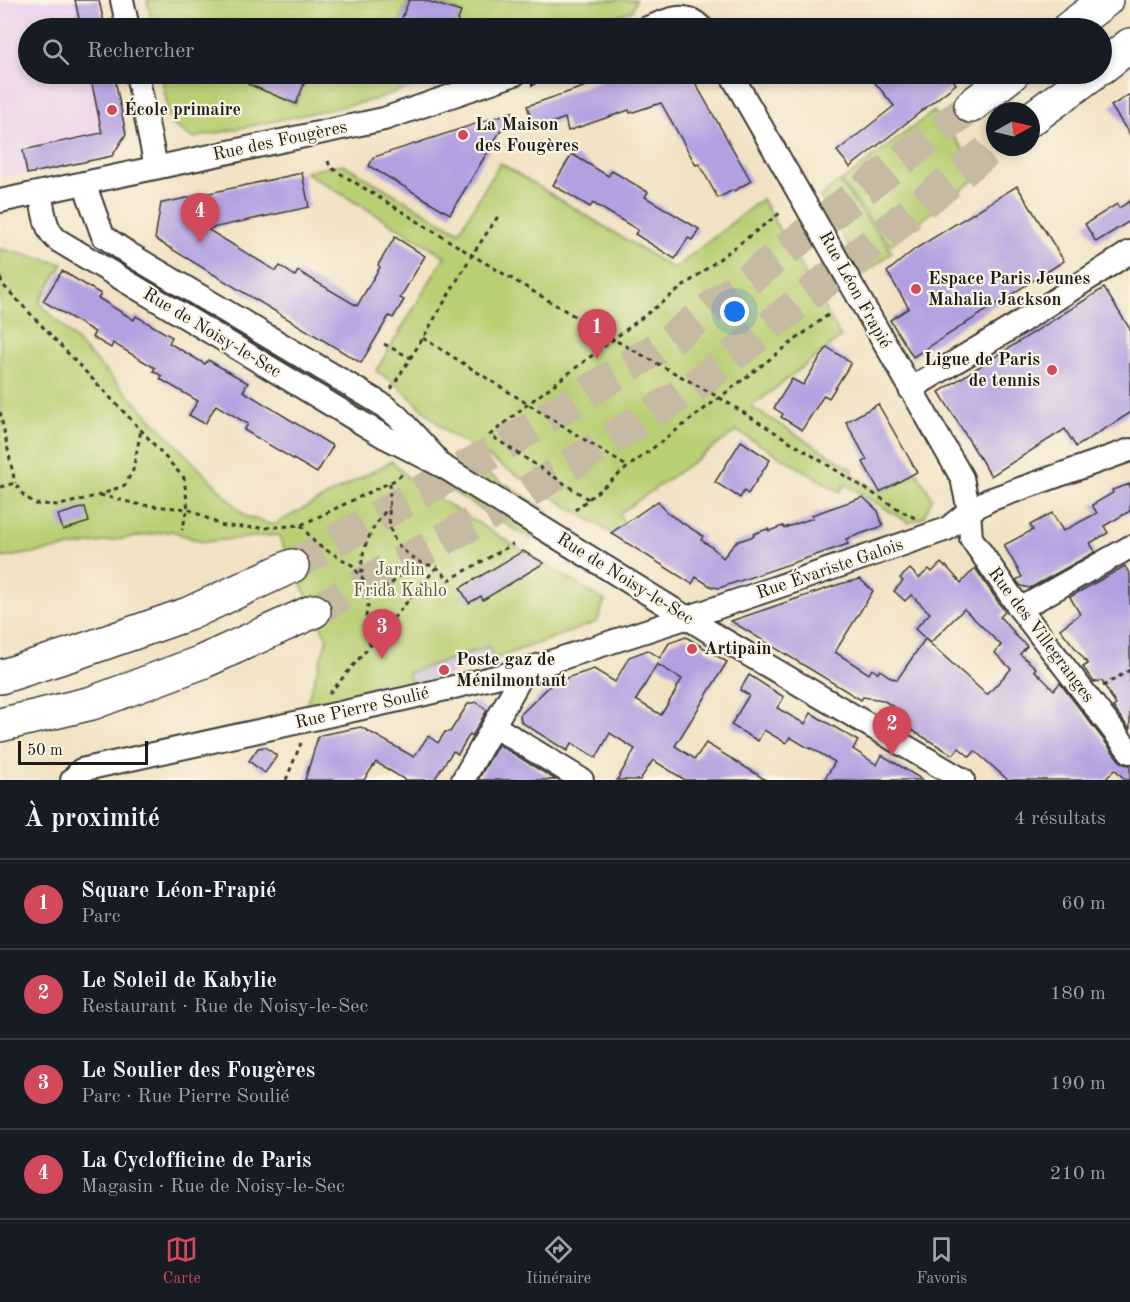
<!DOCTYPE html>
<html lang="fr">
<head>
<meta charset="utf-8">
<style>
	body { margin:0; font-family:"Old Standard TT",serif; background:#242831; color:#f1f3f6 }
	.compass { position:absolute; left:986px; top:102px; width:54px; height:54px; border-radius:50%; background:#171b24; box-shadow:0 3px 9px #0003; rotate:82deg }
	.scale { position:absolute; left:18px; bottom:15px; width:130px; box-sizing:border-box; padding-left:6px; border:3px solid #1c1c1c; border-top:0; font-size:16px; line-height:21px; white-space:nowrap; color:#1c1c1c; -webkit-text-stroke:4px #fcf5e5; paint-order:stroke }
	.you { position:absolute; left:735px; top:312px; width:21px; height:21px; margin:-15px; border:4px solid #fff; border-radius:50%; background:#1a73e8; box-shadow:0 0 0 9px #1a73e833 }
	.badge { display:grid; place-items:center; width:39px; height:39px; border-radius:50%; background:#d1495b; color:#fff; font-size:20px; font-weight:700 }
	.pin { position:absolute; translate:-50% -50px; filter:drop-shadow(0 2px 3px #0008) }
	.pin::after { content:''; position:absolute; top:32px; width:21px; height:18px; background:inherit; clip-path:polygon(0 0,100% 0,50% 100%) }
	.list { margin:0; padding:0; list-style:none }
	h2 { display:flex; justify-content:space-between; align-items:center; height:78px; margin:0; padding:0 24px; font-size:26px }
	h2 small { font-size:20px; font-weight:400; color:#9ea1a6 }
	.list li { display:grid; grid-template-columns:39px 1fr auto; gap:18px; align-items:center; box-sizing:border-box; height:90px; padding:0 24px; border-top:2px solid #363941 }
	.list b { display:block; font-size:22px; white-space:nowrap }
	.list p { margin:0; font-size:20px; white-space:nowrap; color:#9ea1a6 }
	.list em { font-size:20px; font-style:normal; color:#9ea1a6 }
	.icon { flex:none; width:33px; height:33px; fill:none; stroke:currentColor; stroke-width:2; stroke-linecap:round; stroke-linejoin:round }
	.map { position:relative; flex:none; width:1130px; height:780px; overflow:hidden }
	.search { position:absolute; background:#171b24; box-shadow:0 3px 9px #0003; left:18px; right:18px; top:18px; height:66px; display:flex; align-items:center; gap:15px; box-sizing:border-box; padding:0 21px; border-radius:33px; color:#9ea1a6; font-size:22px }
	.sheet { height:438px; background:#171b24 }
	nav { display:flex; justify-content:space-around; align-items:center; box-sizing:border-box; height:84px; border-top:2px solid #363941; background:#171b24; font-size:16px; color:#9ea1a6 }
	nav a { display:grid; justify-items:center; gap:3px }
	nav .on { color:#d1495b }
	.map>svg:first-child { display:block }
	.built { fill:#ead1ec }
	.industrial { fill:#cabfd6 }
	.green { fill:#b9cf73; stroke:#6a7648; stroke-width:1.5 }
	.building { fill:#b2a0e1; fill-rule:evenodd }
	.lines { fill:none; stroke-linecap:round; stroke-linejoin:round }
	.highway-tunnel { stroke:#c6baa2; stroke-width:33; stroke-dasharray:33 16; stroke-linecap:butt }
	.minor-casing { stroke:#3c3a35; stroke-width:26 }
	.highway-casing { stroke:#3c3a35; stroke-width:36 }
	.path { stroke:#3c3a35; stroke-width:3; stroke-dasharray:4.5 4.5; stroke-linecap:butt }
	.minor { stroke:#fff; stroke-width:22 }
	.highway { stroke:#fff; stroke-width:33 }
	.poi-dot { fill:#d1495b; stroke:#fcf5e5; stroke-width:2 }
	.labels { text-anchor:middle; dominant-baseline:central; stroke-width:4.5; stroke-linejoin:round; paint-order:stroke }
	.poi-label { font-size:18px; font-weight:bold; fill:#1c1c1c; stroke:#fcf5e5; text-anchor:start }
	.street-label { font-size:18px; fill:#1c1c1c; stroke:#fcf5e5 }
	.park-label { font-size:18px; fill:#535b3a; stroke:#fcf5e5 }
</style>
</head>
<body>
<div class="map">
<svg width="1130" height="780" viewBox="0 0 1130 780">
	<rect width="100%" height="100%" fill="#fcf5e5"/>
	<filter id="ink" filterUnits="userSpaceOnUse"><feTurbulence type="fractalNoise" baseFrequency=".0167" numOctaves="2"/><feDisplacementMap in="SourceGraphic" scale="12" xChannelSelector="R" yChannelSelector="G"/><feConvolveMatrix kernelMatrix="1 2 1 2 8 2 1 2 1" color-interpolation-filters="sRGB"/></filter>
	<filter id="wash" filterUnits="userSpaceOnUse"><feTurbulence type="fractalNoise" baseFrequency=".008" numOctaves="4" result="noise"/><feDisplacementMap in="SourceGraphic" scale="24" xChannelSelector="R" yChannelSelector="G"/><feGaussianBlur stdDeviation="1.35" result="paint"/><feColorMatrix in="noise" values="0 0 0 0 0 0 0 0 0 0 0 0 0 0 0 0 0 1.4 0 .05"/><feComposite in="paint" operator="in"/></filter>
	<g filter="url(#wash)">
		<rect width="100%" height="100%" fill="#f1e2c3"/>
		<polygon class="built" points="0,0 99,0 105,28 28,28 28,74 114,74 126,134 112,156 27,174 3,177 0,175"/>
		<polygon class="industrial" points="490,646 494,659 425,684 412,687 407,673"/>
		<g class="green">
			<polygon points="147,0 411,0 410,2 408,1 398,28 153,28"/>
			<polygon points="424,0 636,0 632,11 580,28 455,28 461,12"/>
			<polygon points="161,74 251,74 252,76 249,83 296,104 308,74 449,74 369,101 193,138 171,124"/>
			<polygon points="934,111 982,174 890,245 841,182"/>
			<polygon points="500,163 674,269 762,199 841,337 751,407 854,470 852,475 880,492 917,472 932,498 924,517 909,523 845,484 840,492 737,431 619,514 625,524 611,533 448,433 395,383 376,371 445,256 305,172 343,164 459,232"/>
			<polygon points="839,182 892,252 864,274 820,197"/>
			<polygon points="0,249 63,264 39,302 245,516 273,525 392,461 413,483 605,601 597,622 494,659 489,646 408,673 412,687 305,709 327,639 278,535 202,542 172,531 0,558"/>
			<polygon points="462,458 549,511 546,517 458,463"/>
			<polygon points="428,470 535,535 532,540 425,475"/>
		</g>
		<g id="blocks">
			<g class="building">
				<polygon points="75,0 99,0 105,28 81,28"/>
				<polygon points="409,0 424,0 461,12 455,28 398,28"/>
				<polygon points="90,74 114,74 126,134 112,156 27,174 23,150 102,133"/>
				<polygon points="253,74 308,74 296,104 248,84"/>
				<polygon points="622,74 690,74 751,181 734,191 733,190 718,198 699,164 696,165 661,103 630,113 629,110 568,131 565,118 535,129 527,106"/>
				<polygon points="868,74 949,74 956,84 850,167 837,151 894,106"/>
				<polygon points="1130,94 1130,135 1111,106"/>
				<polygon points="512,112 450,214 369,166 374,157"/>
				<polygon points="572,154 608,176 612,171 648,192 645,197 699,229 692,240 688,238 675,259 635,234 638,230 593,203 590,207 553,185"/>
				<polygon points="302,173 309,207 207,229 276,271 280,266 295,276 298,271 357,306 380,267 378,265 395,237 425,256 400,298 404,300 393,318 389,316 361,363 155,239 161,203 163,203"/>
				<polygon points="1017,186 1064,261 913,357 890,320 909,308 887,272 915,249"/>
				<polygon points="1130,201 1130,221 1096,242 1085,224 1117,204 1119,208"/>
				<polygon points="62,271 101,294 98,298 134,320 136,316 172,337 169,343 205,364 208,360 248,383 243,391 333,446 317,473 244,430 248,424 216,405 205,424 189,415 198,401 160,379 162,376 153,371 155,368 113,343 111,348 92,337 95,332 43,301"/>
				<polygon points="1104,288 1130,329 1130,413 1076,447 1065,429 991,476 939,392"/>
				<polygon points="827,347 851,363 829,398 824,395 802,430 781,417 783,414 774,408 792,379 803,385"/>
				<polygon points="878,404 917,472 880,492 863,462 867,460 846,422"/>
				<polygon points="741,441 770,460 748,494 744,491 740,498 715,482"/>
				<polygon points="1130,484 1130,511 1104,526 1108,533 1090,543 1095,552 1030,588 1021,586 1016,580 1022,577 1004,545 1033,530 1030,525 1052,513 1063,531 1097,513 1092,505 1113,493 1112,490"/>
				<polygon points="863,497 878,511 883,526 846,539 848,544 719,588 712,587 696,577 692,584 611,533 658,501 667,513 703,536 701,540 712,547 723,558 736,542 754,536 753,534 768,529 769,531 783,526 784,528 813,518 812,515"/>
				<polygon points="85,507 89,522 63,530 58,515"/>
				<polygon points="523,551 544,563 483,600 481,596 469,603 460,588"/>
				<polygon points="941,563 945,567 946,566 961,583 975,568 1005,612 1000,617 1014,632 1013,633 1027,646 1020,654 1036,668 1034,670 1054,690 1060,683 1119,760 1124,764 1130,765 1130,780 1125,780 1115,769 1105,780 1008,780 975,751 970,757 959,748 953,755 900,723 906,715 883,700 863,697 861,700 731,621 840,584 860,579 873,591 835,652 869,674 872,669 878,673 880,670 893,679 894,678 897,680 925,639 987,695 1011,669 995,653 1001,645 964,609 930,643 915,629 930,613 911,595 905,601 894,591 903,581 900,578 910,569 919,578 929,569 932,572"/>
				<polygon points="1125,566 1130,575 1130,730 1113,707 1116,705 1102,681 1094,682 1083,667 1088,664 1060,629 1080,614 1070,597"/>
				<path d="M686 637 727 662 675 746 695 759 706 743 766 780H685L653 760 640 780H617L635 749 610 733 596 758 572 743 567 751 521 722 520 715 554 682 594 669 615 682 629 657 648 650 660 658 669 643ZM657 664 682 679 676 689H677L661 715 636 700Z"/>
				<polygon points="749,675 784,697 777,708 805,724 811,713 858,741 853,749 877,765 882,755 923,780 824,780 835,762 811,748 810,749 790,737 786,743 764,730 758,741 731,725 749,695 740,690"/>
				<polygon points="476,702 487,710 472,736 470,734 458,754 453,751 434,780 405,780 376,762 364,780 305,780 318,737 321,735 361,727 414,757 428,736 438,743 445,732 450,732 468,704"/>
				<polygon points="498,745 499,745 556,780 478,780"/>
				<polygon points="265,747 277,756 265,773 249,761 258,748"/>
			</g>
		</g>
	</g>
	<g filter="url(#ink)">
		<use href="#blocks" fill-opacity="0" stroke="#3c3a35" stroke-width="1.5"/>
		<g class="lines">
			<g class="highway-tunnel">
				<polyline points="292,566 436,483 493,452 667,342 971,106"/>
				<polyline points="314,611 518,498 696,385 995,145"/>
			</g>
			<defs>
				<g id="minor">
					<polyline points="122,0 128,28"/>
					<path d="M647 28C668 21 684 9 702 28"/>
					<polyline points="137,74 156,167"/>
					<polyline points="731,74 962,478 969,511 971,538 1020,609 1130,752"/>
					<polyline points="84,183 103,236 131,255 383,405 397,416 435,457"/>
					<path d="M40 193C44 210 44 231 59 241L385 437 444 467 710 632 963 780"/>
					<polyline points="0,201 384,119 515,74"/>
					<polyline points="910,389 1008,330 1130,252"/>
					<polyline points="1020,609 1130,547"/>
					<polyline points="494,726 582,780"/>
					<polyline points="72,780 81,770 408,698 525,670 707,611 947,529 969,511 989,500 1130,450"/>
					<polyline points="463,780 525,670"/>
				</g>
				<g id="highway">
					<polyline points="1069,28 1106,0"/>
					<polyline points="1102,67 1130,45"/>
					<polyline points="971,106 1012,74"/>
					<polyline points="1031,119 1092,74"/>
					<polyline points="0,677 75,653 188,614 292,566"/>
					<polyline points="0,725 92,703 202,662 314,611"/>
				</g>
			</defs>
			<use href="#minor" class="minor-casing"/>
			<use href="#highway" class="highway-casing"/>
			<g class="path">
				<polyline points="531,85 564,74"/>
				<polyline points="328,161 330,167 472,255 613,339 720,398 903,512 917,519"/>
				<polyline points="0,278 3,285 141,430 184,478 188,509 182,530"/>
				<polyline points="423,338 628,467"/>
				<polyline points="384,344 411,358"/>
				<polyline points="391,389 423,338 472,255 499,215"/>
				<polyline points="0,412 15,483"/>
				<path d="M390 483C390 523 381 540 422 563 426 565 431 565 436 567 441 570 445 576 449 580L513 544"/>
				<polyline points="0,487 15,483 24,496 36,504 60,505 100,495 125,485 133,470 141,430"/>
				<polyline points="100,495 141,505 188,509 223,526 265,528 301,525 397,479 403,473"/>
				<polyline points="588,499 490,435 528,404 780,213"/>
				<polyline points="575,510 628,467 828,315"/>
				<polyline points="301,525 316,544 352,565 362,578"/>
				<polyline points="368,597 391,584 398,577 423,565"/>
				<path d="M370 644C368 635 366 626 366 616 367 610 369 604 368 598 368 592 364 586 363 580 357 552 372 527 389 507"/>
				<polyline points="1103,686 1130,670"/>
				<polyline points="329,694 436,568"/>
				<polyline points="286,780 301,743"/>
			</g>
			<use href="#minor" class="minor"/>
			<use href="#highway" class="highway"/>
		</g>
	</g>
	<g class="poi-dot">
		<circle cx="112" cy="110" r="6"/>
		<circle cx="463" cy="135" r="6"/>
		<circle cx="916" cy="289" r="6"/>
		<circle cx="1052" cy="370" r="6"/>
		<circle cx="692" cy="649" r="6"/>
		<circle cx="444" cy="670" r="6"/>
	</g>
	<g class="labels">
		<g class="poi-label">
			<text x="124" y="110">École primaire</text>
			<text x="475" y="125">La Maison<tspan x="475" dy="21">des Fougères</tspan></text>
			<text x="928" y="279">Espace Paris Jeunes<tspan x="928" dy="21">Mahalia Jackson</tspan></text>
			<text x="1040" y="360" text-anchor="end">Ligue de Paris<tspan x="1040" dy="21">de tennis</tspan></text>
			<text x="704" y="649">Artipain</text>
			<text x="456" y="660">Poste gaz de<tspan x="456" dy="21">Ménilmontant</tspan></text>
		</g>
		<g class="street-label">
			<text transform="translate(280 141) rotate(-12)">Rue des Fougères</text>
			<text transform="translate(855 290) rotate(61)">Rue Léon Frapié</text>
			<text transform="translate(212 333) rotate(31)">Rue de Noisy-le-Sec</text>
			<text transform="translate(830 569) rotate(-19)">Rue Évariste Galois</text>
			<text transform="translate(625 579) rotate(32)">Rue de Noisy-le-Sec</text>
			<text transform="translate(1041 635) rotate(53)">Rue des Villegranges</text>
			<text transform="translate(362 708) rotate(-13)">Rue Pierre Soulié</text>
		</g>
		<g class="park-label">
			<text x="400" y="570">Jardin<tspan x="400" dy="21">Frida Kahlo</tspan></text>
		</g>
	</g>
</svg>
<svg class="compass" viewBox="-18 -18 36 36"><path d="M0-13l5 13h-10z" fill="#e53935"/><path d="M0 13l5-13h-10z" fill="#9ea1a6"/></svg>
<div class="scale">50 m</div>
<div class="you"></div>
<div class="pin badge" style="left:597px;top:359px">1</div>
<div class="pin badge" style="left:892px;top:756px">2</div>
<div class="pin badge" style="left:382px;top:659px">3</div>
<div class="pin badge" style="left:200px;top:243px">4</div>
<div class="search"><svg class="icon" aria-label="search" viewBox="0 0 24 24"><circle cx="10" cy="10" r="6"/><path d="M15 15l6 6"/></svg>Rechercher</div>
</div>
<section class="sheet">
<h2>À proximité<small>4 résultats</small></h2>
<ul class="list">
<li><span class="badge">1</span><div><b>Square Léon-Frapié</b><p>Parc</p></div><em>60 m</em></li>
<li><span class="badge">2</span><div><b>Le Soleil de Kabylie</b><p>Restaurant · Rue de Noisy-le-Sec</p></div><em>180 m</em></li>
<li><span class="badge">3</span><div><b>Le Soulier des Fougères</b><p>Parc · Rue Pierre Soulié</p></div><em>190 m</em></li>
<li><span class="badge">4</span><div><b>La Cyclofficine de Paris</b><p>Magasin · Rue de Noisy-le-Sec</p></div><em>210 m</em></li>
</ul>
</section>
<nav>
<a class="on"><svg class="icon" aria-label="map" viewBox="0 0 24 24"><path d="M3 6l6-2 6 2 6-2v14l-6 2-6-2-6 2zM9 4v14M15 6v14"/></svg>Carte</a>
<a><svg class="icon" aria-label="directions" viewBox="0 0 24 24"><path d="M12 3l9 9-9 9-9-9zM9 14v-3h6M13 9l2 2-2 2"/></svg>Itinéraire</a>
<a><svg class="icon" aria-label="saved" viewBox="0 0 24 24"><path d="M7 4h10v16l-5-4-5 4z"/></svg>Favoris</a>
</nav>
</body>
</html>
